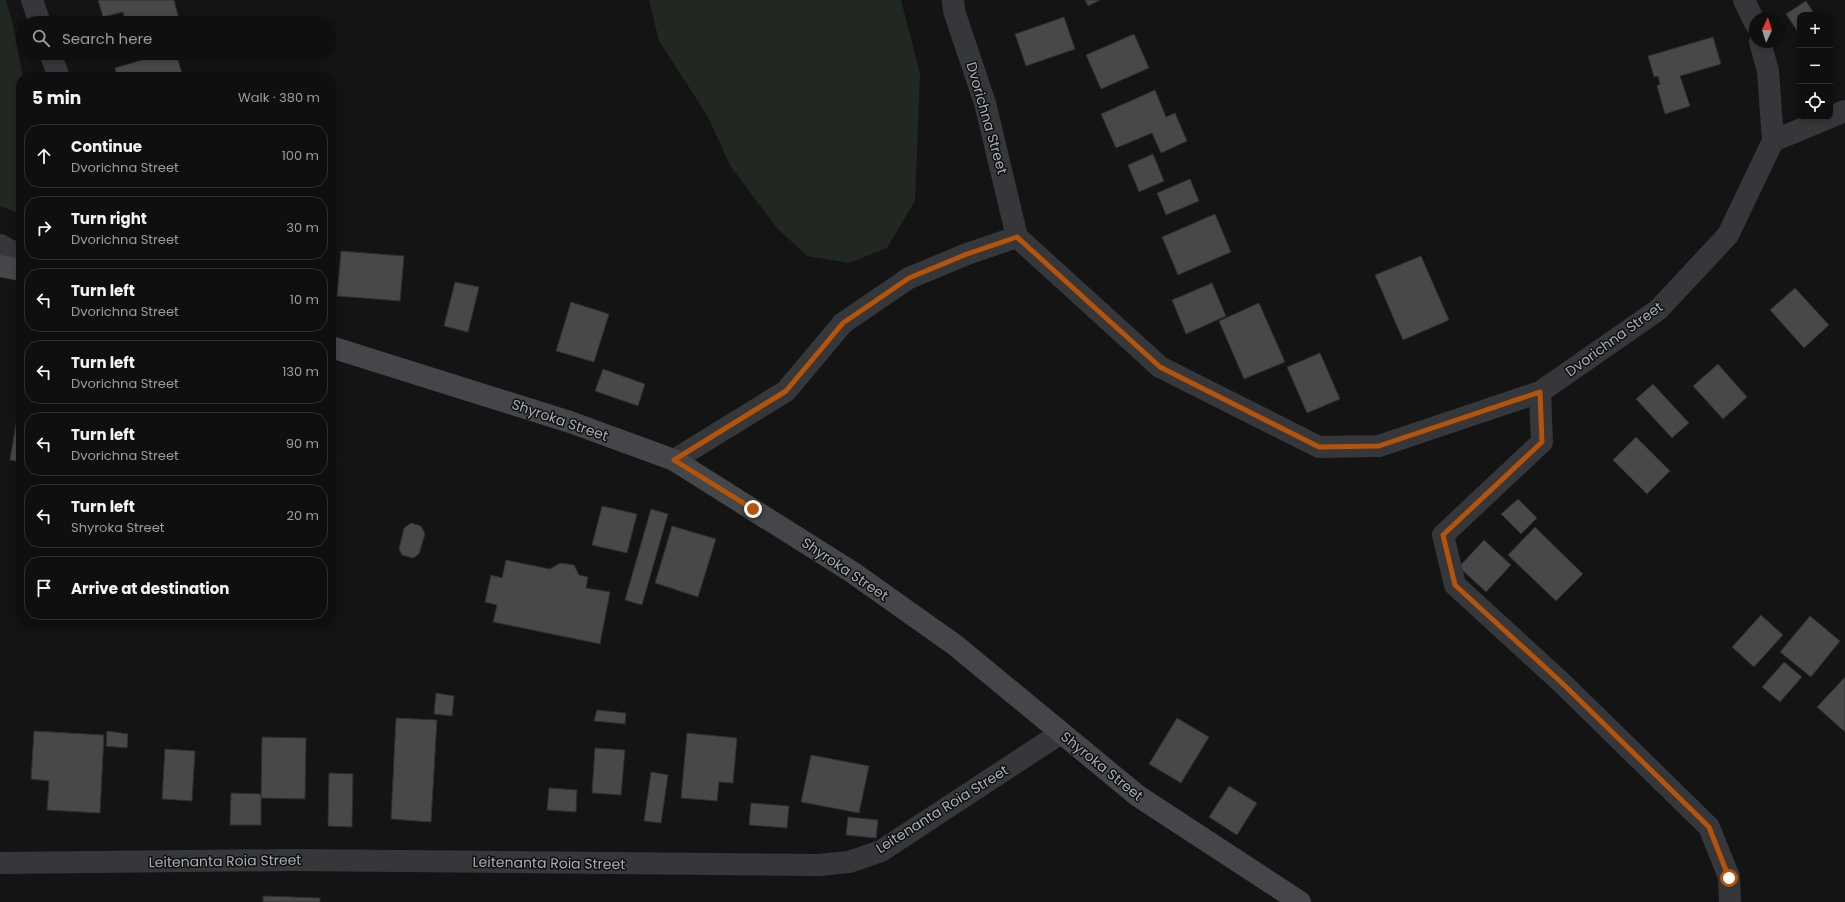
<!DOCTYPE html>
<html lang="en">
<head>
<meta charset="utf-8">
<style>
	body { margin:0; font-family:Poppins,sans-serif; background:#181819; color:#f1f3f6 }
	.controls { position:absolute; right:12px; top:12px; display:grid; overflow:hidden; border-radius:8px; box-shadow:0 2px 6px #0003 }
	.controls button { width:36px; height:36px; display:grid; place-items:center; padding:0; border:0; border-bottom:1px solid #2f2f30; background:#0f0f10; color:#f1f3f6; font:20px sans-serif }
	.compass { position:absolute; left:1749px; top:12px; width:36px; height:36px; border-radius:50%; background:#0f0f10; box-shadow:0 2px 6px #0003; rotate:4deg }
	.stop { position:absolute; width:12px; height:12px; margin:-9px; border:3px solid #b45309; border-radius:50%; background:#fff }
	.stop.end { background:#b45309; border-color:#fff; box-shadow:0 1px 4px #0008 }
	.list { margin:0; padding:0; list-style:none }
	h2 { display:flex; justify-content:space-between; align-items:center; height:52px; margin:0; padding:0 16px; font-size:17px }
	h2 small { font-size:13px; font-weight:400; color:#9b9c9f }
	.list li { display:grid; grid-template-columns:26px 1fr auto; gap:12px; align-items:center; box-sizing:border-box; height:64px; margin:0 8px 8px; padding:0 8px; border:1px solid #2f2f30; border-radius:16px }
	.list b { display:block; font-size:15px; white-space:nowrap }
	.list p { margin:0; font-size:13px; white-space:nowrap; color:#9b9c9f }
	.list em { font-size:13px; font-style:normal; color:#9b9c9f }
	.icon { flex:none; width:22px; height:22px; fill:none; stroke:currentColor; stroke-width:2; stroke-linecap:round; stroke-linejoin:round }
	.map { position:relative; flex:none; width:1845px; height:902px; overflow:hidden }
	.search { position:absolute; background:#0f0f10; box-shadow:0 2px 6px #0003; left:16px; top:16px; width:320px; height:44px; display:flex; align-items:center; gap:10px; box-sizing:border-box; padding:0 14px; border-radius:22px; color:#9b9c9f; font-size:15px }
	.panel { position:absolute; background:#0f0f10; box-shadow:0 2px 6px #0003; left:16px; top:72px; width:320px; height:556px; border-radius:16px }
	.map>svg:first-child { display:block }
	.green { fill:#212821 }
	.building { fill:#46484a; stroke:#2e2f31 }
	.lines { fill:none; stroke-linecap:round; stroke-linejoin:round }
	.minor { stroke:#35373a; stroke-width:22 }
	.tertiary { stroke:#35373a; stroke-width:22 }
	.secondary { stroke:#44464a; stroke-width:22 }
	.route { stroke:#b45309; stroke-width:5 }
	.labels { text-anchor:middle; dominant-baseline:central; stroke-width:3; stroke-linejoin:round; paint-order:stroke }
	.street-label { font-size:14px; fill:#a7aeb4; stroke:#0f0f10 }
</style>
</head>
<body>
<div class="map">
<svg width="1845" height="902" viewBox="0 0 1845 902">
	<rect width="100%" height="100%" fill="#141415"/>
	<g class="green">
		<polygon points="0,0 6,0 13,25 23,77 21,77 21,214 0,206"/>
		<polygon points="649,0 901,0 920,74 915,201 887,248 849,263 807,256 776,227 731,167 707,115 659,41"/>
	</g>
	<g class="building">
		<polygon points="98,0 174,0 180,23 126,23 123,12 103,17"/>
		<polygon points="1085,0 1100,0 1088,6"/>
		<polygon points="1806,1 1815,15 1800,15 1800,35 1786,14"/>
		<polygon points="1064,17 1075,49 1026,66 1015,34"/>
		<polygon points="1134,34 1149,68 1101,89 1086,55"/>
		<polygon points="1713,37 1721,64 1680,76 1690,106 1665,114 1657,86 1660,84 1658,76 1654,77 1648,56"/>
		<polygon points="166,53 176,53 183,77 117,77 115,68"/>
		<polygon points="1155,90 1166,117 1175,113 1187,141 1161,153 1152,133 1116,148 1101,114"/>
		<polygon points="1153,154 1164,181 1139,192 1128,165"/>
		<polygon points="1190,179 1199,201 1166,215 1157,193"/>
		<polygon points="1215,214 1231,252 1178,275 1162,237"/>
		<polygon points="341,251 404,256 400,301 337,296"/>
		<polygon points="1421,256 1449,320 1403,340 1375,275"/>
		<polygon points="455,282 479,287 468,332 444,326"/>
		<polygon points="1212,283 1226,316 1186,334 1172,300"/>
		<polygon points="1795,288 1829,325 1804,348 1770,310"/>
		<polygon points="571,302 609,314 594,362 556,351"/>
		<polygon points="1259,303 1285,362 1244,379 1219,321"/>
		<polygon points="1320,353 1340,399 1307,413 1287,367"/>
		<polygon points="1718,364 1747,397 1723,419 1693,386"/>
		<polygon points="603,369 645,384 638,406 595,391"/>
		<polygon points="1653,384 1689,423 1672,438 1636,399"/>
		<polygon points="21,393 21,462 10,460"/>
		<polygon points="1636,437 1670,471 1647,494 1613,460"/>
		<polygon points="331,459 336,460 331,482"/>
		<polygon points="1518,499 1537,518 1521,534 1501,514"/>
		<polygon points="602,506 637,514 627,553 592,545"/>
		<polygon points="651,509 668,514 642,605 625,600"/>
		<polygon points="411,523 421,526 425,534 419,554 413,558 402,555 399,549 404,528"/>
		<polygon points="672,526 716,539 698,597 655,583"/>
		<polygon points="1535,527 1583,574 1556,601 1508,555"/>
		<polygon points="1484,540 1511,565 1486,592 1459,567"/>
		<polygon points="506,560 550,569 560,563 574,565 579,575 588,577 586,588 610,592 600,644 493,622 497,605 485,602 491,575 502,578"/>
		<polygon points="1761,615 1783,635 1754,667 1732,647"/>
		<polygon points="1810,616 1840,641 1811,677 1780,652"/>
		<polygon points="1784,662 1802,677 1780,702 1762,687"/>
		<polygon points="1845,677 1845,732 1817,707"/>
		<polygon points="436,693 454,696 452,716 434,714"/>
		<polygon points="597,710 626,713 625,724 594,721"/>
		<polygon points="396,718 437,720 431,822 391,819"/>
		<polygon points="1177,718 1209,737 1181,783 1149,764"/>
		<polygon points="34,731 104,735 100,813 47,810 49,781 31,779"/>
		<polygon points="107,731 128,734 127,748 106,746"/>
		<polygon points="687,733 737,738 733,783 719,782 717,801 681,798"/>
		<polygon points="262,737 306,738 305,799 261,798"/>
		<polygon points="595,748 625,750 621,795 592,793"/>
		<polygon points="165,749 195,751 192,801 162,799"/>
		<polygon points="811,755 869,766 859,813 801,802"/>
		<polygon points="651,772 668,775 661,823 644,821"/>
		<polygon points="329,773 353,774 352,827 328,826"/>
		<polygon points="1229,786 1257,803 1237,835 1209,817"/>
		<polygon points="549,788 577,790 576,812 547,810"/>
		<polygon points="231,793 261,794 261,825 230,825"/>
		<polygon points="751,803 789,806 787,828 749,825"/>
		<polygon points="848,817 878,820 876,838 846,835"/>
		<polygon points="263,896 320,898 320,902 263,902"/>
	</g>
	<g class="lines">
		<g class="minor">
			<polyline points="32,0 40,23"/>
			<polyline points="953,0 954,11 985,103 1017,237"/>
			<polyline points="50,53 59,77"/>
			<polyline points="1773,141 1845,111"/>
			<polyline points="0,245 21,256"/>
			<polyline points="1540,392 1542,442 1443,535 1455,585 1562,683 1709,827 1729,877 1730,902"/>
			<polyline points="0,863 291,860 819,865 849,862 881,851 1061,733"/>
		</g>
		<g class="tertiary">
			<polyline points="1744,0 1755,23"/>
			<polyline points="674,460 786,391 843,323 909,278 967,254 1017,237 1160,367 1319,447 1379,446 1540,392 1658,310 1728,235 1773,141 1768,71 1760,42"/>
		</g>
		<g class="secondary">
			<polyline points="0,266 21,270"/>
			<polyline points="331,347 570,422 674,460 852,572 955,645 1138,796 1300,902"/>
		</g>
	</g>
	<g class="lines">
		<polyline class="route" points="753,509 674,460 786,391 843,323 909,278 967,254 1017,237 1160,367 1319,447 1379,446 1540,392 1542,442 1443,535 1455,585 1562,683 1709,827 1729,878"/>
	</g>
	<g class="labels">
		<g class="street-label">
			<text transform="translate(987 118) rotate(74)">Dvorichna Street</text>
			<text transform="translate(1614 339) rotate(-36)">Dvorichna Street</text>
			<text transform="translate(560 420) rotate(19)">Shyroka Street</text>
			<text transform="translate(845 569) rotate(34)">Shyroka Street</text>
			<text transform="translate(1102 766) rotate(39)">Shyroka Street</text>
			<text transform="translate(942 809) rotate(-32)">Leitenanta Roia Street</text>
			<text transform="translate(225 861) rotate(-1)">Leitenanta Roia Street</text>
			<text transform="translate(549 863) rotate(1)">Leitenanta Roia Street</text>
		</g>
	</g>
</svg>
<div class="controls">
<button>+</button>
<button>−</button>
<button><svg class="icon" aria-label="locate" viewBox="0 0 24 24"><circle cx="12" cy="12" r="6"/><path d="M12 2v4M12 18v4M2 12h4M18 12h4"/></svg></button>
</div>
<svg class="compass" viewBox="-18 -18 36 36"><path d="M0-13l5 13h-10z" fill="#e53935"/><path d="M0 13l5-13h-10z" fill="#9b9c9f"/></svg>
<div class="stop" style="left:1729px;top:878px"></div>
<div class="stop end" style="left:753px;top:509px"></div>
<div class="search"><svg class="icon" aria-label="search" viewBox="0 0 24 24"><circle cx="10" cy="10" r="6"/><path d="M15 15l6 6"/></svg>Search here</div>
<section class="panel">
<h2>5 min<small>Walk · 380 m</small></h2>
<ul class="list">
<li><svg class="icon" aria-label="ahead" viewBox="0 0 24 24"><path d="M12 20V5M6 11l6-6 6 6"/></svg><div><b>Continue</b><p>Dvorichna Street</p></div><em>100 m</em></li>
<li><svg class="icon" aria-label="right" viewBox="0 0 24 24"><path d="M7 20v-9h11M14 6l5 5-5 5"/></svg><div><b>Turn right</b><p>Dvorichna Street</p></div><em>30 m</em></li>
<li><svg class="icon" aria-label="left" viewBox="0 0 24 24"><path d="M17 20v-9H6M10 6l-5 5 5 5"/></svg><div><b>Turn left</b><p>Dvorichna Street</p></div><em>10 m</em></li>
<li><svg class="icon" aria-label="left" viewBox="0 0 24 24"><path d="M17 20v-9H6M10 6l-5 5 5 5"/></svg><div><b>Turn left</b><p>Dvorichna Street</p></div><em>130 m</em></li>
<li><svg class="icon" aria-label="left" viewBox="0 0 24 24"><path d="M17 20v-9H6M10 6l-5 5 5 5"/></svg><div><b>Turn left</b><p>Dvorichna Street</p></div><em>90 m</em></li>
<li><svg class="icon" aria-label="left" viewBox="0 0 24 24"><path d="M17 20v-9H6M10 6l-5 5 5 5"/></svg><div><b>Turn left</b><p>Shyroka Street</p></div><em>20 m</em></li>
<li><svg class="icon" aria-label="arrive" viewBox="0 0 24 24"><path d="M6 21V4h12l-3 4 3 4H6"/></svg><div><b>Arrive at destination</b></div></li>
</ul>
</section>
</div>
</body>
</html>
